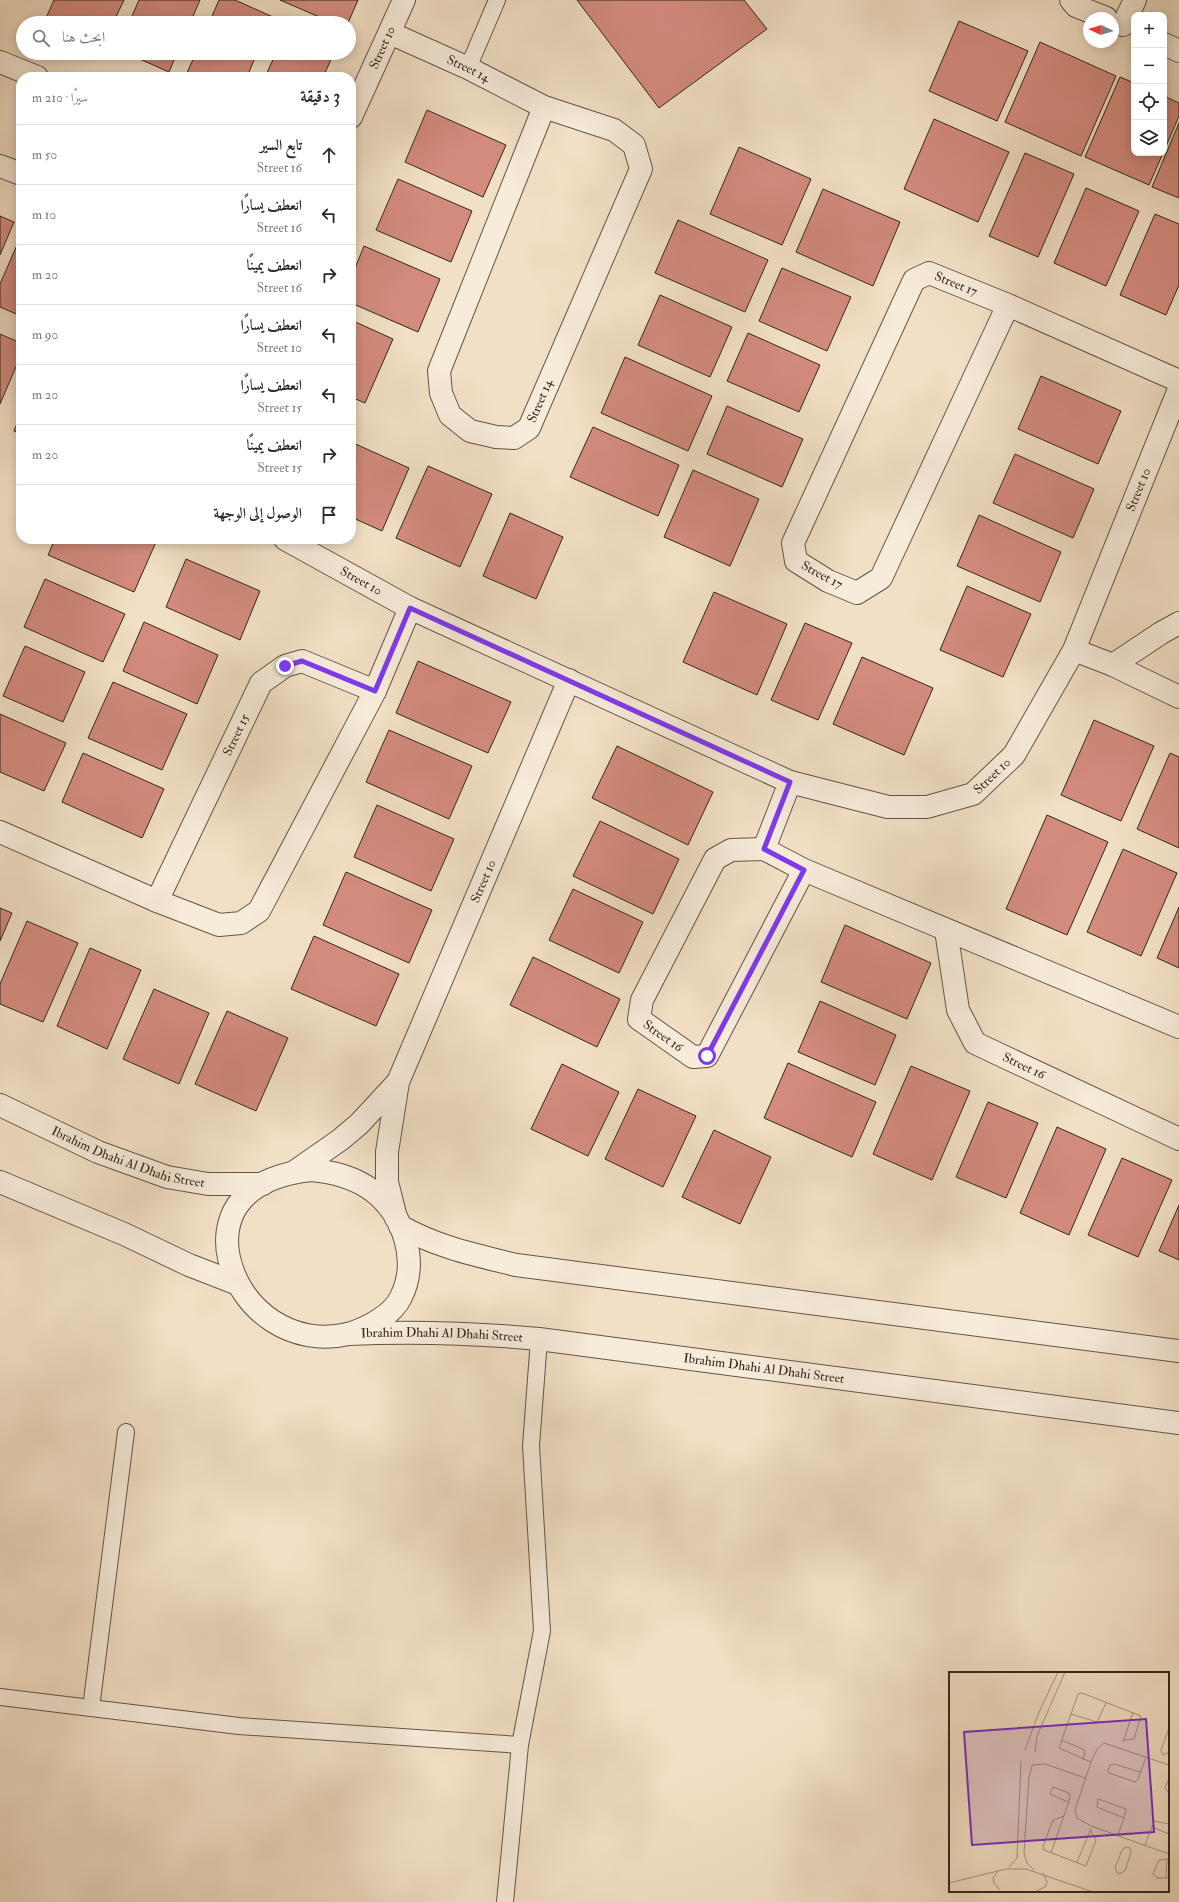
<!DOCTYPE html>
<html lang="ar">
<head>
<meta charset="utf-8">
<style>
	body { margin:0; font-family:"IM FELL Double Pica",Amiri,serif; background:#f2f2f3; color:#2b2b33; direction:rtl }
	.controls { position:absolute; right:12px; top:12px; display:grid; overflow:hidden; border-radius:8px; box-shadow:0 2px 10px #0003 }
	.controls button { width:36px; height:36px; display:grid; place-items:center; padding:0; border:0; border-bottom:1px solid #e1e1e2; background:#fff; color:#2b2b33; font:20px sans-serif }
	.compass { position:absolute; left:1083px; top:12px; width:36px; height:36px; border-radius:50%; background:#fff; box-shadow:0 2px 10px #0003; rotate:274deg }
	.stop { position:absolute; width:12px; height:12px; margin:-9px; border:3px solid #7c3aed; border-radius:50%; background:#fff }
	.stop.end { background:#7c3aed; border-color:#fff; box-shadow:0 1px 4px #0008 }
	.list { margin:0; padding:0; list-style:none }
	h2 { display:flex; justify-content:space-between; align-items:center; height:52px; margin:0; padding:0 16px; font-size:17px }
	h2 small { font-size:13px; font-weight:400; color:#7c7c81 }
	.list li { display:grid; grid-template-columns:26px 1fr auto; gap:12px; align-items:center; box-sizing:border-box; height:60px; padding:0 16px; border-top:1px solid #e1e1e2 }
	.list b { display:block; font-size:15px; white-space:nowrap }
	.list p { margin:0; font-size:13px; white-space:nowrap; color:#7c7c81 }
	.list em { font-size:13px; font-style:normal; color:#7c7c81 }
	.icon { flex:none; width:22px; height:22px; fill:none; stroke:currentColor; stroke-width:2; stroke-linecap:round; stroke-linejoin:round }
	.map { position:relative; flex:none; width:1179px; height:1902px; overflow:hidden; direction:ltr }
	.search { position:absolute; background:#fff; box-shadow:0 2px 10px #0003; left:16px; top:16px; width:340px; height:44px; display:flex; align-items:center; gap:10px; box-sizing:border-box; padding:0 14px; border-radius:22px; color:#7c7c81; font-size:15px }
	.panel { position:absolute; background:#fff; box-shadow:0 2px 10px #0003; left:16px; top:72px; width:340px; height:472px; border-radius:16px; direction:rtl }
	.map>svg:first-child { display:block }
	.building { fill:#d38b7e; stroke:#33271b }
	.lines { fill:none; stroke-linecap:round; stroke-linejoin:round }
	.service-casing { stroke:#635546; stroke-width:18 }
	.minor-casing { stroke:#635546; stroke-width:24 }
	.tertiary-casing { stroke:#635546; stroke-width:24 }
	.service { stroke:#f7ebda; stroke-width:16 }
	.minor { stroke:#f7ebda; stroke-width:22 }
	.tertiary { stroke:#f7ebda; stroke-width:22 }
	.route { stroke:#7c3aed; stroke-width:5 }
	.labels { text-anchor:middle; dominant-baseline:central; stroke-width:3; stroke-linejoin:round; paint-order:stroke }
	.street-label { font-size:13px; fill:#33271b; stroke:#f7ebda }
	.inset-road { fill:none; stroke:#a69682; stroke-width:1 }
	.view { fill:#7b2cbf; fill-opacity:0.15; stroke:#7b2cbf; stroke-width:2 }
	.inset-edge { fill:none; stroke:#33271b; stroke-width:2 }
</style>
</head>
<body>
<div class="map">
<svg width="1179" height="1902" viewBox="0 0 1179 1902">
	<rect width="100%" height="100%" fill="#f2e0c6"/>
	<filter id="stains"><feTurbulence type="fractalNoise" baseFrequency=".005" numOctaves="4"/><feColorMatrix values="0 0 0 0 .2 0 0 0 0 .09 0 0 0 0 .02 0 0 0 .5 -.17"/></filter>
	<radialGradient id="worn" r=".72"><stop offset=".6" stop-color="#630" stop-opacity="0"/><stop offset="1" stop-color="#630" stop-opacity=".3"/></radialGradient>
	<g class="building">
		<polygon points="54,0 124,0 113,23 58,23 46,18"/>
		<polygon points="139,0 200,0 190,23 129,23"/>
		<polygon points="219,0 235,0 273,17 270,23 209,23"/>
		<polygon points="280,0 358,0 348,23 333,23"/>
		<polygon points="577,0 744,0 767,29 659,108"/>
		<polygon points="959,21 1028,51 997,121 929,91"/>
		<polygon points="1040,42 1116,76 1081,156 1005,122"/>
		<polygon points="126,53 177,53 169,72"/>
		<polygon points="196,53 257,53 247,77 185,77"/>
		<polygon points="276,53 334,53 323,77 265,77"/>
		<polygon points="1120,77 1134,83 1134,153 1163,153 1149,185 1085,157"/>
		<polygon points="1164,96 1179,103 1179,116 1164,151"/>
		<polygon points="427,110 506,145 483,197 405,162"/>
		<polygon points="934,119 1009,152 978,222 904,189"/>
		<polygon points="1179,123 1179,198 1152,187"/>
		<polygon points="739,147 811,179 782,245 710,214"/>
		<polygon points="1025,153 1074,174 1038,257 989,236"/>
		<polygon points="398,179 472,211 451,262 376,230"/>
		<polygon points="1086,188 1139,211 1106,286 1054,263"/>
		<polygon points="823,189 900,222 873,286 796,252"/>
		<polygon points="1155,214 1179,224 1179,285 1166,315 1120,295"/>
		<polygon points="0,216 14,222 0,255"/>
		<polygon points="678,220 768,260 745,312 655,273"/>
		<polygon points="21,236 21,316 0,307 0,284"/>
		<polygon points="364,246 440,279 418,332 351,303 351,278"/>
		<polygon points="782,268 851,297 827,351 759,321"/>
		<polygon points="660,295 732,327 710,377 638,345"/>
		<polygon points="351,320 393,339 365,403 351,397"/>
		<polygon points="748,333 820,365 799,412 727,381"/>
		<polygon points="0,334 21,343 21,355 0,404"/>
		<polygon points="625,357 712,396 688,451 601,413"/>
		<polygon points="1041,376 1121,411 1098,464 1018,429"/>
		<polygon points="727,406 803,439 782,487 707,454"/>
		<polygon points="21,414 21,434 14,431"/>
		<polygon points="593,427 679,465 658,516 570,477"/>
		<polygon points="351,442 409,468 382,531 351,517"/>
		<polygon points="1015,454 1094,489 1073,538 993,503"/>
		<polygon points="428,466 492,494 460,567 396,538"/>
		<polygon points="693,470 759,499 730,566 664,537"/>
		<polygon points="510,513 563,537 536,599 483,576"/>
		<polygon points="979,515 1061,552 1040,602 957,566"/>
		<polygon points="55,539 149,539 156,542 134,592 48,555"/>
		<polygon points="186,559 260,591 240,640 166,607"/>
		<polygon points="45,579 125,614 103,662 24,627"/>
		<polygon points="967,586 1031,614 1003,677 940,650"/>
		<polygon points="714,592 787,624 757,695 683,662"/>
		<polygon points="144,622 218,655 197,704 123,671"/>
		<polygon points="805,623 852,643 818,720 771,700"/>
		<polygon points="25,646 85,672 63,722 3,696"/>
		<polygon points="862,657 933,688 904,755 833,724"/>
		<polygon points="418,661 511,702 488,753 396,713"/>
		<polygon points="113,682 187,714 162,770 88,738"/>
		<polygon points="0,714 66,743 44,791 0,772"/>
		<polygon points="1094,720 1154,746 1121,821 1061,795"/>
		<polygon points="389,730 472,766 449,819 366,782"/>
		<polygon points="617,746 713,792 688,845 592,798"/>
		<polygon points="83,753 164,789 142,838 62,802"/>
		<polygon points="1170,753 1179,757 1179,848 1137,829"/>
		<polygon points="377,805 454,839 431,891 354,857"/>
		<polygon points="1047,815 1108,842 1067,935 1006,909"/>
		<polygon points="600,821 679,859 653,914 573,876"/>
		<polygon points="1123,849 1177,873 1141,956 1087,932"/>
		<polygon points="346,872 432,910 409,963 323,925"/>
		<polygon points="573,889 643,922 619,973 549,940"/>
		<polygon points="1179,907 1179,968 1157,958"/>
		<polygon points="0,908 12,913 0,941"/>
		<polygon points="27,921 78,943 43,1022 0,1004 0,984"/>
		<polygon points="845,925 931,963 907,1019 821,982"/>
		<polygon points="314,936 399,974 376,1026 291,989"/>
		<polygon points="90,948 141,970 107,1049 57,1026"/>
		<polygon points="533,957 620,999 597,1047 510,1005"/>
		<polygon points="154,989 209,1013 179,1084 123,1059"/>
		<polygon points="820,1001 896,1035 875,1085 798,1052"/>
		<polygon points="227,1011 288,1038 256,1111 195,1084"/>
		<polygon points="788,1063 876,1102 852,1157 764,1118"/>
		<polygon points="562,1064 619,1092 588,1156 531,1129"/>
		<polygon points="911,1066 970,1091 932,1180 873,1154"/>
		<polygon points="638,1089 696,1116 663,1187 605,1159"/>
		<polygon points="988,1102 1038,1123 1006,1198 956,1177"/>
		<polygon points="1057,1127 1106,1149 1069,1235 1020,1213"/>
		<polygon points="714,1130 771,1157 740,1224 682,1197"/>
		<polygon points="1122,1158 1172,1180 1138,1257 1088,1235"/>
		<polygon points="1179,1205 1179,1260 1159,1251"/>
	</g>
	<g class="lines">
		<defs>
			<g id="service">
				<polyline points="468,68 497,0"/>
				<polyline points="0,1697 239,1726 520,1745"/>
				<polyline points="91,1708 126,1432"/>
				<polyline points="505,1902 520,1745 542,1631 531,1446 539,1339"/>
			</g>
			<g id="minor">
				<polyline points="1071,0 1076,6 1106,18"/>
				<polyline points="1123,25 1135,0"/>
				<path id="s1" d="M390 33 468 68 544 107 614 130 634 145 641 169 529 428 514 438 496 437 470 431 450 415 441 393 439 371 544 107"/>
				<polyline points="1164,44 1179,51"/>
				<polyline points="0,62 37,77"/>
				<path id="s2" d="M351 117 404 0"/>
				<polyline points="0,166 21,174"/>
				<path id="s3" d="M1008 305 881 578 857 593 828 581 796 561 793 543 914 280 929 273 1008 305 1179 381"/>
				<path id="s4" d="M285 539 410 608 790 782 888 807H927L973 794 1014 755 1074 650 1179 389"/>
				<polyline points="1074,650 1113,665 1179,697"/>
				<polyline points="1113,665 1161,633 1179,623"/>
				<polyline points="0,832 157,901 219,925 241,923 259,911 375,691 410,608"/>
				<polyline points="764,849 790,782"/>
				<polyline points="804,870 707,1056 693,1057 639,1019 642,1000 715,859 731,850 764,849 804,870 1179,1027"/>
				<path id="s5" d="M157 901 261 683 285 666 302 661 375 691"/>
				<path id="s6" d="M946 930 958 1010 975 1043 1179 1139"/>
				<polyline points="294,1172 340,1140 359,1124 398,1082"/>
				<path id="s7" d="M396 1218 387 1182V1152L398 1082 569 680"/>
			</g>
			<g id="tertiary">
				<path id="s8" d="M0 1105 98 1152 167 1177 208 1184H263"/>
				<path d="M311 1170C334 1172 354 1177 373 1191 404 1215 419 1261 401 1297 393 1315 366 1329 348 1334 294 1347 241 1312 229 1258 225 1241 227 1221 237 1206 253 1182 284 1173 311 1170Z"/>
				<polyline points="0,1182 124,1234 189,1265 238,1284"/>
				<path d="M400 1226C437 1247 475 1255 516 1265L1179 1351"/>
				<path id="s9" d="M348 1334C412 1331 475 1333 539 1339L1179 1423"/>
			</g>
		</defs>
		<use href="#service" class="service-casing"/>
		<use href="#minor" class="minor-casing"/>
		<use href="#tertiary" class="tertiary-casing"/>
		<use href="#service" class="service"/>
		<use href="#minor" class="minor"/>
		<use href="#tertiary" class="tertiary"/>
	</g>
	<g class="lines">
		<polyline class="route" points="285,666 302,661 375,691 410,608 790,782 764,849 804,870 707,1056"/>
	</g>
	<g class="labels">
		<g class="street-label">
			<text stroke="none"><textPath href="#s2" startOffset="76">Street 10</textPath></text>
			<text stroke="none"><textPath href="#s1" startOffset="86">Street 14</textPath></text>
			<text stroke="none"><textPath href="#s3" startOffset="752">Street 17</textPath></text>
			<text transform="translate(540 401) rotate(-67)">Street 14</text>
			<text stroke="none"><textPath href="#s4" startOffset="1099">Street 10</textPath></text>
			<text transform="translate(822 575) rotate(28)">Street 17</text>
			<text stroke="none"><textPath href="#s4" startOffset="87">Street 10</textPath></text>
			<text stroke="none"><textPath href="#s5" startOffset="184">Street 15</textPath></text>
			<text stroke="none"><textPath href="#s4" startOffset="775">Street 10</textPath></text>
			<text stroke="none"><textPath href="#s7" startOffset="356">Street 10</textPath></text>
			<text transform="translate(663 1036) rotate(35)">Street 16</text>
			<text stroke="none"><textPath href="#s6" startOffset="172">Street 16</textPath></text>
			<text stroke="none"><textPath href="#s8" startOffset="139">Ibrahim Dhahi Al Dhahi Street</textPath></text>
			<text stroke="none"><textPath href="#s9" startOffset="94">Ibrahim Dhahi Al Dhahi Street</textPath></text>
			<text stroke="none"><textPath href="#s9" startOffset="418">Ibrahim Dhahi Al Dhahi Street</textPath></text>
		</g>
	</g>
	<g transform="translate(949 1672)">
		<rect width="220" height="220" fill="#f2e0c6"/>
		<path class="inset-road" d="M122 42 148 50 157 31M220 56 212 78 214 83 220 80M112 68 134 77 136 80 134 88M174 70 184 40M76 78 90 40 109 0M86 80 88 64 116 0M142 90 110 76 129 22 133 21 192 44 185 67 175 68M83 93 96 92 136 106M220 93 155 71 148 77 142 90 126 138 128 146 142 154 220 182M83 94 80 105 75 181 78 191 85 198M191 100 165 92 161 93 159 98 160 101 186 110 189 107 197 85M220 106 216 116 220 121M115 144 104 148 94 174 95 178 137 194 147 168 141 158M203 155 220 162M169 163 175 146 177 138V137L149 127 148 135 175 146M196 173 205 149 220 152M177 175 181 176 182 180 176 199 169 202 166 196 173 178ZM102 181 121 126 120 121 104 115 101 122 119 130M218 187 210 188 204 202 208 206H220M128 190 142 157M60 195 68 186 72 89M49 199 44 206 45 211 51 218M217 206 218 186M0 211 57 197H77L144 220M87 219 96 215 98 210 94 201M40 220H89"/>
		<path class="view" d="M197 47 205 160 23 173 15 60Z"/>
		<rect width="220" height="220" class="inset-edge"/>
	</g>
	<rect width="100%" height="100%" filter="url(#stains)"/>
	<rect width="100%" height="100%" fill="url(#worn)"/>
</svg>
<div class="controls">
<button>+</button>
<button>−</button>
<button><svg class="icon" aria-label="locate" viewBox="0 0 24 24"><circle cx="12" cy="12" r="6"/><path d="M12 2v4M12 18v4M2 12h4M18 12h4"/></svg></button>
<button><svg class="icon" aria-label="layers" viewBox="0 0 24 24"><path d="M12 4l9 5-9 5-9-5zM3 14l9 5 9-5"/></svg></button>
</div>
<svg class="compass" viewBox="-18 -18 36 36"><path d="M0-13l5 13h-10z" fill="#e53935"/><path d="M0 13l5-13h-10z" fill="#7c7c81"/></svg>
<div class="stop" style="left:707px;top:1056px"></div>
<div class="stop end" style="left:285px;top:666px"></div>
<div class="search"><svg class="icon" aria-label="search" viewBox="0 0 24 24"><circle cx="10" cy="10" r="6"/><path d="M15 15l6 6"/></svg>ابحث هنا</div>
<section class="panel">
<h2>3 دقيقة<small>سيرًا · 210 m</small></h2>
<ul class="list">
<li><svg class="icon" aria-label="ahead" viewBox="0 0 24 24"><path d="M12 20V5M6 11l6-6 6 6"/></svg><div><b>تابع السير</b><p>Street 16</p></div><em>50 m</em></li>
<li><svg class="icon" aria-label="left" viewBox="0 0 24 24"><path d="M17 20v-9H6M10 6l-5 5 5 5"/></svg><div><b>انعطف يسارًا</b><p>Street 16</p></div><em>10 m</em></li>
<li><svg class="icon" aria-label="right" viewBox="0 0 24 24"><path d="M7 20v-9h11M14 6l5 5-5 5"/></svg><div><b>انعطف يمينًا</b><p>Street 16</p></div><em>20 m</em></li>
<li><svg class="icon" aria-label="left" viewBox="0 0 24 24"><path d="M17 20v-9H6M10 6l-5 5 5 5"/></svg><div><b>انعطف يسارًا</b><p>Street 10</p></div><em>90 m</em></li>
<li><svg class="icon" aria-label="left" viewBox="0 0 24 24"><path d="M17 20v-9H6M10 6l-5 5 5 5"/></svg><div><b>انعطف يسارًا</b><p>Street 15</p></div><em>20 m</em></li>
<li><svg class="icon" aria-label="right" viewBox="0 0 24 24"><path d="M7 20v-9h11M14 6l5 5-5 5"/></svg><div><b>انعطف يمينًا</b><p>Street 15</p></div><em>20 m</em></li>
<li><svg class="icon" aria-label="arrive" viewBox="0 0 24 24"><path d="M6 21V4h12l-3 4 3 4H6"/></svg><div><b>الوصول إلى الوجهة</b></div></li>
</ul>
</section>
</div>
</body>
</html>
